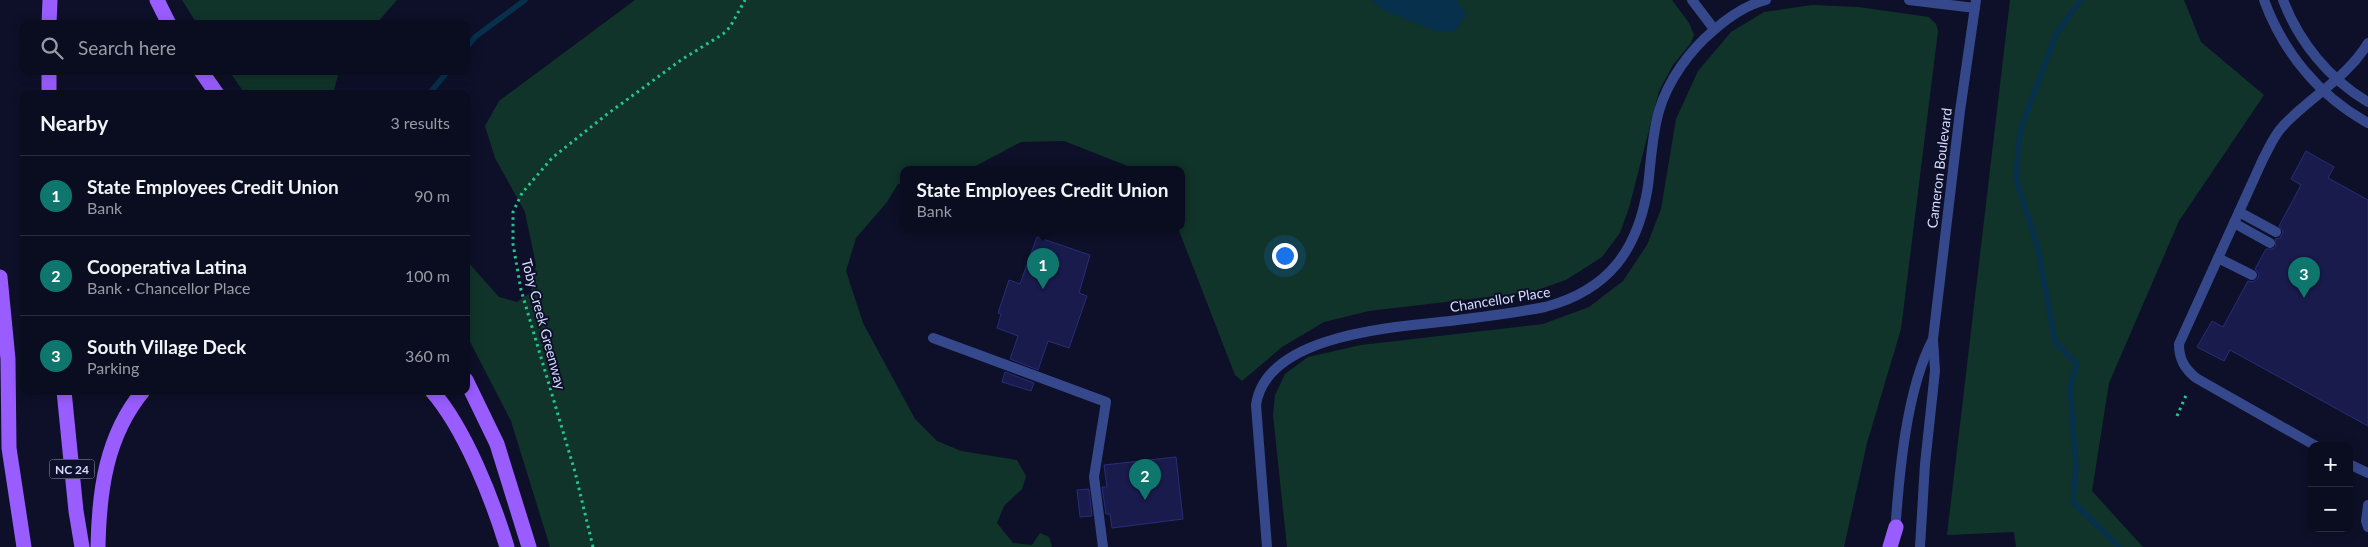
<!DOCTYPE html>
<html lang="en">
<head>
<meta charset="utf-8">
<style>
	body { margin:0; font-family:Lato,sans-serif; background:#181a2c; color:#f1f3f6 }
	.controls { position:absolute; right:15px; bottom:15px; display:grid; overflow:hidden; border-radius:10px; box-shadow:0 2px 12px #0003 }
	.controls button { width:45px; height:45px; display:grid; place-items:center; padding:0; border:0; border-bottom:1px solid #2a2c3d; background:#0a0c1f; color:#f1f3f6; font:25px sans-serif }
	.you { position:absolute; left:1284px; top:255px; width:18px; height:18px; margin:-12px; border:4px solid #fff; border-radius:50%; background:#1a73e8; box-shadow:0 0 0 8px #1a73e833 }
	.badge { display:grid; place-items:center; width:32px; height:32px; border-radius:50%; background:#0f766e; color:#fff; font-size:16px; font-weight:700 }
	.pin { position:absolute; translate:-50% -41px; filter:drop-shadow(0 1px 2px #0008) }
	.pin::after { content:''; position:absolute; top:26px; width:18px; height:15px; background:inherit; clip-path:polygon(0 0,100% 0,50% 100%) }
	.popup { position:absolute; left:900px; top:166px; width:285px; height:65px; box-sizing:border-box; display:grid; place-content:center; border-radius:10px; background:#0a0c1f; filter:drop-shadow(0 1px 4px #0005); font-size:16px; white-space:nowrap; color:#999ba4 }
	.popup b { font-size:19px; color:#f1f3f6 }
	.popup::after { content:''; position:absolute; left:50%; top:100%; margin-left:-10px; border:10px solid transparent; border-top-color:#0a0c1f }
	.list { margin:0; padding:0; list-style:none }
	h2 { display:flex; justify-content:space-between; align-items:center; height:65px; margin:0; padding:0 20px; font-size:21px }
	h2 small { font-size:16px; font-weight:400; color:#999ba4 }
	.list li { display:grid; grid-template-columns:32px 1fr auto; gap:15px; align-items:center; box-sizing:border-box; height:80px; padding:0 20px; border-top:1px solid #2a2c3d }
	.list b { display:block; font-size:19px; white-space:nowrap }
	.list p { margin:0; font-size:16px; white-space:nowrap; color:#999ba4 }
	.list em { font-size:16px; font-style:normal; color:#999ba4 }
	.icon { flex:none; width:28px; height:28px; fill:none; stroke:currentColor; stroke-width:2; stroke-linecap:round; stroke-linejoin:round }
	.map { position:relative; flex:none; width:2368px; height:547px; overflow:hidden }
	.search { position:absolute; background:#0a0c1f; box-shadow:0 2px 12px #0003; left:20px; top:20px; width:450px; height:55px; display:flex; align-items:center; gap:12px; box-sizing:border-box; padding:0 18px; border-radius:10px; color:#999ba4; font-size:19px }
	.panel { position:absolute; background:#0a0c1f; box-shadow:0 2px 12px #0003; left:20px; top:90px; width:450px; height:305px; border-radius:10px }
	.map>svg:first-child { display:block }
	.green { fill:#10342a }
	.water { fill:#06304b }
	.lines { fill:none; stroke-linecap:round; stroke-linejoin:round }
	.stream { stroke:#06304b; stroke-width:5.5 }
	.building { fill:#181b4c; stroke:#282d7a }
	.path { stroke:#25c492; stroke-width:3; stroke-dasharray:2.5 4; stroke-linecap:butt }
	.service { stroke:#35488c; stroke-width:10 }
	.minor { stroke:#35488c; stroke-width:10 }
	.tertiary { stroke:#35488c; stroke-width:10 }
	.primary { stroke:#995dff; stroke-width:15 }
	.labels { text-anchor:middle; dominant-baseline:central; stroke-width:4; stroke-linejoin:round; paint-order:stroke }
	.shield { fill:#0e1029; stroke:#9a9fbf; stroke-width:1 }
	.shield-label { font-size:12px; font-weight:bold; fill:#d6dcff }
	.street-label { font-size:14px; fill:#d6dcff; stroke:#0e1029 }
</style>
</head>
<body>
<div class="map">
<svg width="2368" height="547" viewBox="0 0 2368 547">
	<rect width="100%" height="100%" fill="#0e1029"/>
	<g class="green">
		<polygon points="182,0 397,0 376,24 197,24"/>
		<polygon points="635,0 1672,0 1689,23 1694,35 1691,43 1673,65 1659,91 1629,208 1620,233 1602,257 1566,280 1531,292 1369,311 1324,322 1282,347 1242,381 1235,375 1178,228 1182,228 1182,170 1138,170 1064,141 1021,142 968,170 904,170 904,183 898,184 887,202 856,238 846,271 863,323 915,419 937,441 961,451 1017,460 1026,476 1022,489 1004,506 997,523 1013,543 1032,545 1040,533 1049,537 1052,547 550,547 511,421 466,334 466,260 499,297 517,302 531,292 536,265 525,212 495,158 485,126 499,101"/>
		<polygon points="2010,0 2184,0 2201,42 2264,95 2179,221 2109,383 2092,491 2143,547 2016,547 2014,532 1947,535"/>
		<polygon points="1812,5 1858,7 1929,17 1936,24 1938,31 1901,329 1867,443 1844,547 1287,547 1273,415 1275,395 1285,374 1308,357 1361,345 1543,324 1589,307 1623,281 1647,245 1661,209 1676,119 1698,71 1731,32 1764,12"/>
		<polygon points="229,71 339,71 333,94 245,94"/>
	</g>
	<polygon class="water" points="1371,0 1457,0 1466,15 1455,31 1435,31 1383,10"/>
	<g class="lines">
		<g class="stream">
			<polyline points="2081,0 2056,34 2020,131 2016,179 2038,248 2055,342 2077,364 2070,388 2076,466 2073,502 2119,547"/>
			<polyline points="466,48 475,37 525,0"/>
			<polyline points="429,94 448,71"/>
		</g>
	</g>
	<g class="building">
		<polygon points="2306,151 2334,167 2328,178 2368,200 2368,426 2230,350 2224,361 2197,347 2212,321 2223,327 2248,281 2253,282 2258,278 2259,274 2255,269 2266,249 2273,249 2276,246 2275,239 2280,238 2283,232 2279,226 2301,185 2291,179"/>
		<polygon points="1037,237 1090,255 1079,293 1087,296 1069,348 1048,341 1038,370 1010,359 1018,336 997,328 1001,314 998,313 1009,280 1020,284"/>
		<polygon points="1005,372 1034,383 1031,391 1002,382"/>
		<polygon points="1176,457 1183,519 1112,528 1110,514 1106,514 1102,487 1107,487 1104,465"/>
		<polygon points="1089,489 1092,516 1080,517 1077,490"/>
	</g>
	<g class="lines">
		<g class="path">
			<polyline points="2177,416 2187,393"/>
			<polyline points="593,547 575,472 521,290 513,244 513,212 522,193 552,158 606,115 681,60 723,34 730,27 745,0"/>
		</g>
		<g class="service">
			<polyline points="1692,0 1714,29"/>
			<polyline points="2239,212 2276,232"/>
			<polyline points="2234,223 2270,243"/>
			<polyline points="2218,258 2252,275"/>
			<polyline points="933,338 1106,402 1094,477 1103,547"/>
			<path d="M2316 446 2196 378C2184 368 2179 359 2179 344L2263 159C2269 148 2274 135 2283 126 2310 97 2347 78 2368 43"/>
			<polyline points="2349,464 2368,473"/>
			<polyline points="2368,505 2366,521 2368,527"/>
		</g>
		<g class="minor">
			<polyline points="1909,0 1975,8"/>
			<path d="M1267 547 1256 405C1266 334 1396 327 1450 321 1482 317 1514 313 1545 307 1609 290 1638 250 1648 186 1651 161 1652 135 1659 111 1668 80 1690 50 1714 30 1730 16 1746 5 1766 0"/>
		</g>
		<g class="tertiary">
			<path d="M2264 0C2283 52 2319 96 2368 123"/>
			<path d="M2283 0C2299 42 2329 79 2368 102"/>
			<path d="M1895 533C1899 475 1906 390 1933 339"/>
			<polyline points="1920,547 1925,464 1935,371 1933,339 1960,111 1976,0"/>
		</g>
		<g class="primary">
			<polyline points="157,0 169,24"/>
			<polyline points="49,24 50,0"/>
			<polyline points="49,71 49,94"/>
			<polyline points="201,71 217,94"/>
			<polyline points="0,277 8,359 9,448 24,547"/>
			<polyline points="466,380 497,444 529,547"/>
			<polyline points="64,391 76,511 82,547"/>
			<path d="M432 391C465 429 492 498 507 547"/>
			<path d="M98 547C99 491 106 436 143 391"/>
			<polyline points="1890,547 1896,527"/>
		</g>
	</g>
	<g class="labels">
		<rect class="shield" x="49.5" y="459.5" width="45" height="19" rx="4"/>
		<g class="shield-label">
			<text x="72" y="469">NC 24</text>
		</g>
		<g class="street-label">
			<text transform="translate(1939 168) rotate(-83)">Cameron Boulevard</text>
			<text transform="translate(1500 299) rotate(-9)">Chancellor Place</text>
			<text transform="translate(544 324) rotate(75)">Toby Creek Greenway</text>
		</g>
	</g>
</svg>
<div class="controls">
<button>+</button>
<button>−</button>
</div>
<div class="you"></div>
<div class="pin badge" style="left:1043px;top:289px">1</div>
<div class="popup"><b>State Employees Credit Union</b>Bank</div>
<div class="pin badge" style="left:1145px;top:500px">2</div>
<div class="pin badge" style="left:2304px;top:298px">3</div>
<div class="search"><svg class="icon" aria-label="search" viewBox="0 0 24 24"><circle cx="10" cy="10" r="6"/><path d="M15 15l6 6"/></svg>Search here</div>
<section class="panel">
<h2>Nearby<small>3 results</small></h2>
<ul class="list">
<li><span class="badge">1</span><div><b>State Employees Credit Union</b><p>Bank</p></div><em>90 m</em></li>
<li><span class="badge">2</span><div><b>Cooperativa Latina</b><p>Bank · Chancellor Place</p></div><em>100 m</em></li>
<li><span class="badge">3</span><div><b>South Village Deck</b><p>Parking</p></div><em>360 m</em></li>
</ul>
</section>
</div>
</body>
</html>
